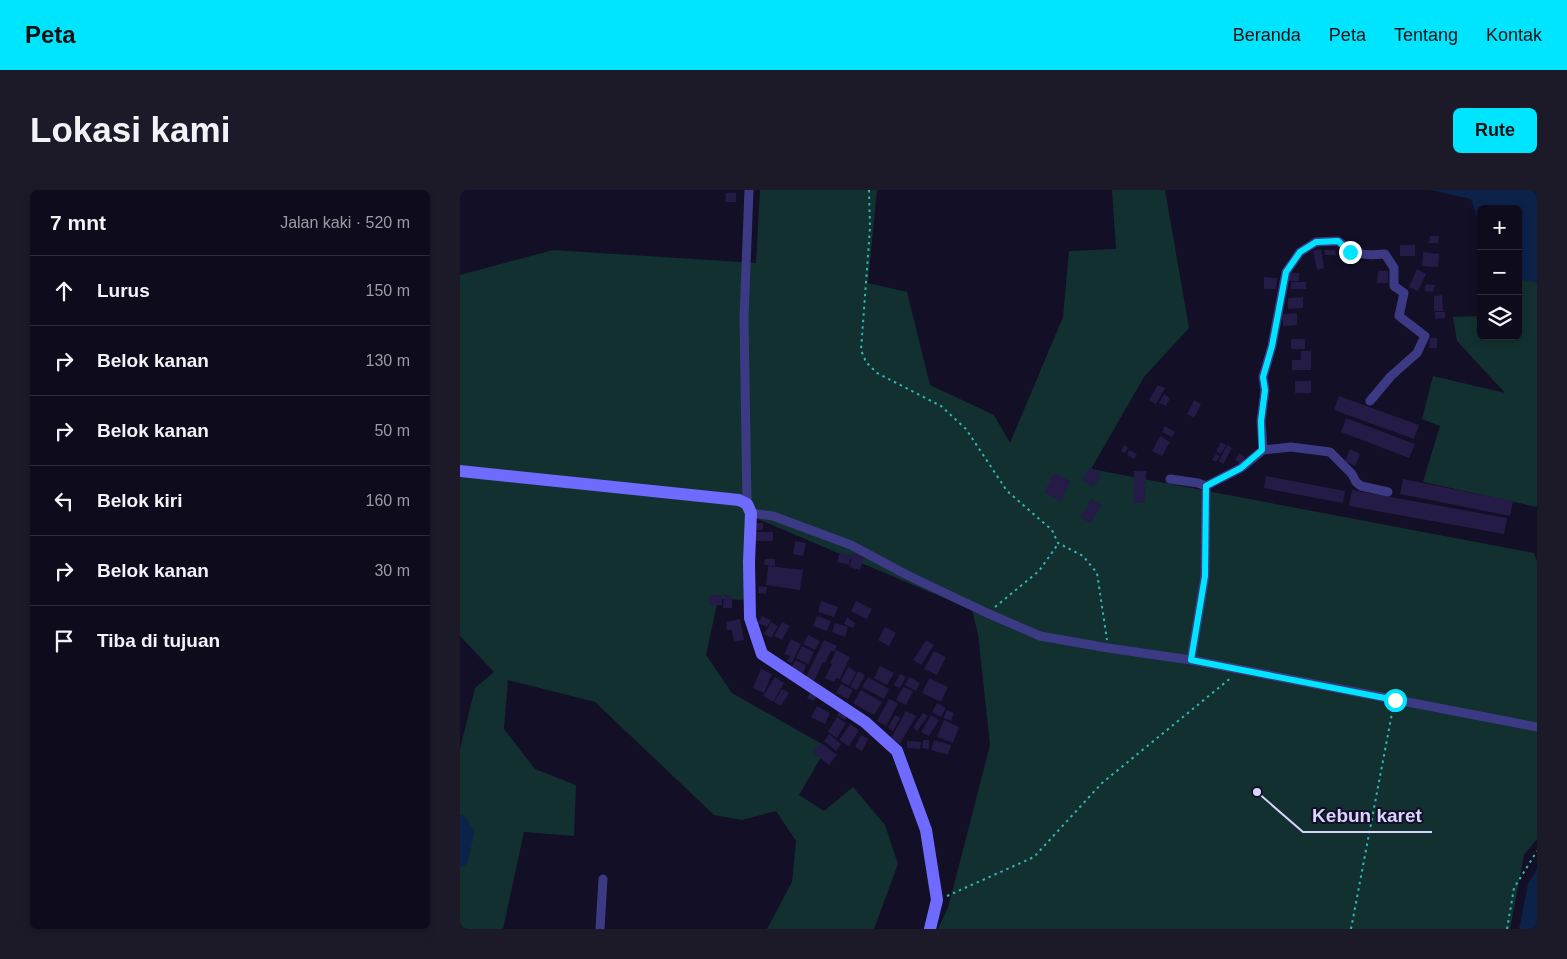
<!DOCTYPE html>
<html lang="id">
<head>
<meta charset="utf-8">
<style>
	body { margin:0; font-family:Helvetica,sans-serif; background:#1c1929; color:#f1f3f6 }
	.controls { position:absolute; right:15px; top:15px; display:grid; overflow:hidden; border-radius:8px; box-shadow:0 2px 8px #0003 }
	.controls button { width:45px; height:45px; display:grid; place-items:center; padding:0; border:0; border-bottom:1px solid #2e2b3b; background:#0e0b1c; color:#f1f3f6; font:25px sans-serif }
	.stop { position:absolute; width:15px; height:15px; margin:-11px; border:4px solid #00e5ff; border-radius:50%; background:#fff }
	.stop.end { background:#00e5ff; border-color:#fff; box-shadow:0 1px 5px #0008 }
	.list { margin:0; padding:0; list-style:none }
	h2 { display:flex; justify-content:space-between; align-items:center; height:65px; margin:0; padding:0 20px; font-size:21px }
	h2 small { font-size:16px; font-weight:400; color:#9b9ba3 }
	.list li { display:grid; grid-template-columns:32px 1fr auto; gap:15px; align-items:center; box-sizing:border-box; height:70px; padding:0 20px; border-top:1px solid #2e2b3b }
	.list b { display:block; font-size:19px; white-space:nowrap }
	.list em { font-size:16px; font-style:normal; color:#9b9ba3 }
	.icon { flex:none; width:28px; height:28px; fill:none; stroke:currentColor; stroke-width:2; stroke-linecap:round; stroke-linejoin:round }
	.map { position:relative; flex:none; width:1077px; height:739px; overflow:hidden; border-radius:8px }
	header { display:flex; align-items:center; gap:30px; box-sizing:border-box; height:70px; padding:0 25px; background:#00e5ff; color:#111 }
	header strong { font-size:24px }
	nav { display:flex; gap:28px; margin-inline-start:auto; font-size:18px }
	.intro { display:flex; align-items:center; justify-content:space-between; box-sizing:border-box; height:120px; padding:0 30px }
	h1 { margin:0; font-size:35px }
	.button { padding:12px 22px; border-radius:8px; background:#00e5ff; color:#111; font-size:18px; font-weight:700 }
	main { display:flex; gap:30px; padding:0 30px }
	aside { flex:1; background:#0e0b1c; border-radius:8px; box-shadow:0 2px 8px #0003 }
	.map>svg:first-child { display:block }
	.green { fill:#12302f }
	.water { fill:#0c2248 }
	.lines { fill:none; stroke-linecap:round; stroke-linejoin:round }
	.river { stroke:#0c2248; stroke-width:16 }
	.building { fill:#241b47 }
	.path { stroke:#2fb8b0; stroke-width:2; stroke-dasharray:2.5 4; stroke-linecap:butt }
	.minor { stroke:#3d3a85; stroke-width:9 }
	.secondary { stroke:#6f6bff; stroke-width:12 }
	.route { stroke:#00e5ff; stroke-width:6 }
	.leader { fill:none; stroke:#d9d4ff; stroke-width:2 }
	.callout-dot { fill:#d9d4ff; stroke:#130f26; stroke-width:2 }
	.callout-label { font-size:19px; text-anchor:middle; font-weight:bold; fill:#d9d4ff; stroke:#130f26; stroke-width:4; stroke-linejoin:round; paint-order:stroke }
</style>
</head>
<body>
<header>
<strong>Peta</strong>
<nav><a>Beranda</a><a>Peta</a><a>Tentang</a><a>Kontak</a></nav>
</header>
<div class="intro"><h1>Lokasi kami</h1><a class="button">Rute</a></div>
<main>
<aside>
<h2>7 mnt<small>Jalan kaki · 520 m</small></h2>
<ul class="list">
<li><svg class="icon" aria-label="ahead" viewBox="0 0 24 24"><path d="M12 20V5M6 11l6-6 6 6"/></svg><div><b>Lurus</b></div><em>150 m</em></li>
<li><svg class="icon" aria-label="right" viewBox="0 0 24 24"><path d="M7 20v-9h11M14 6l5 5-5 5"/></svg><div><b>Belok kanan</b></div><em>130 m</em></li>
<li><svg class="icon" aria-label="right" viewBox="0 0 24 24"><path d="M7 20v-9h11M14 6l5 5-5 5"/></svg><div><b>Belok kanan</b></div><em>50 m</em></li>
<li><svg class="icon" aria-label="left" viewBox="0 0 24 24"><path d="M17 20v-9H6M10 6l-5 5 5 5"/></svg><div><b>Belok kiri</b></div><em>160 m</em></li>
<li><svg class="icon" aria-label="right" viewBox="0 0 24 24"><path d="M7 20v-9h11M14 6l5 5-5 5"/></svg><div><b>Belok kanan</b></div><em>30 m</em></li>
<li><svg class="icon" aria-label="arrive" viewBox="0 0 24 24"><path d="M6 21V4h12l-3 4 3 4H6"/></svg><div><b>Tiba di tujuan</b></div></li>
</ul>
</aside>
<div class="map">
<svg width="1077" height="739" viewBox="0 0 1077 739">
	<rect width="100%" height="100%" fill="#130f26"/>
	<g class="green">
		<polygon points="300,0 417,0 408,93 447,102 470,195 534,225 550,253 603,127 609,61 656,59 652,0 705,0 729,138 684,187 631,279 1074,363 1077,371 1077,649 1064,665 1050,739 478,739 488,718 530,555 518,444 512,420 286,324 288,410 258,409 246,465 272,503 367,557 339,605 364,621 393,597 425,635 438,674 414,739 307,739 332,692 336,651 316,621 282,630 254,625 135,512 48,490 44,539 75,579 116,595 114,646 64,642 43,739 0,739 0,559 15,498 34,482 0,446 0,85 93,60 296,73"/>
		<polygon points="1058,88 1077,91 1077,317 963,292 980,236 962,229 973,186 1045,203 997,151 993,127 1021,126 1021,146 1058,146"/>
	</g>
	<g class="water">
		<polygon points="970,0 1077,0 1077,93 1058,89 1058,19 1021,19 1021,40 1011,9"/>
		<polygon points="1077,679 1077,739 1059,739 1068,694"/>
	</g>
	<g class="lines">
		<polyline class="river" points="0,633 6,644 0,669"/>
	</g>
	<g class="building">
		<polygon points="266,3 276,3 276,12 265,12"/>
		<polygon points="970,46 979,46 978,53 969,53"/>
		<rect x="940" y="55" width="15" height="11"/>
		<polygon points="861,59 864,78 857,80 853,61"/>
		<polygon points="864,60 875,60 876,65 865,65"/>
		<polygon points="963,62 979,64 978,77 962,76"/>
		<polygon points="957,79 966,84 958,101 949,97"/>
		<polygon points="918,81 928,81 928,93 917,93"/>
		<rect x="829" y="83" width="10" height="8"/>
		<polygon points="804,87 817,88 816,99 804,99"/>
		<rect x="831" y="92" width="15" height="7"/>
		<polygon points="966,94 975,95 973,102 964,101"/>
		<polygon points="982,105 983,121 974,121 974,106"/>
		<polygon points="843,107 843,118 828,119 828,108"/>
		<polygon points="975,122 985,122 985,128 975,129"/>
		<polygon points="837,123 837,135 823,136 822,124"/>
		<polygon points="970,148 977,148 977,158 969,158"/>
		<rect x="831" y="149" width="14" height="10"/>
		<polygon points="841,161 851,161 851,180 832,180 832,170 841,170"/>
		<rect x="835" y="191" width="16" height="12"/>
		<polygon points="698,195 705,198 696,214 689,210"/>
		<polygon points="704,204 710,208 706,216 699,213"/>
		<polygon points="879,206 959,235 954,249 874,220"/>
		<polygon points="734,210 741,214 734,228 727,224"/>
		<polygon points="886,228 955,254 949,268 881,242"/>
		<polygon points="705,236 715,242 712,247 702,242"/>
		<polygon points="700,246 710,252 702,266 692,261"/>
		<polygon points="761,252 766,255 761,264 756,261"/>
		<polygon points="664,255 668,258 665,263 661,261"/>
		<polygon points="767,255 772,258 763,274 759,271"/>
		<polygon points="890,259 900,264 895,276 885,271"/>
		<polygon points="669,260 677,264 674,269 667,265"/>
		<polygon points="779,263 785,267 781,274 775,270"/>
		<polygon points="756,264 760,266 756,272 752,270"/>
		<polygon points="630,277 641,284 634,297 622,290"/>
		<polygon points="674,281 686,281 685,313 673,313"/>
		<polygon points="594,283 610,291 601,311 584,303"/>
		<polygon points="806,286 885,301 883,313 804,298"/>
		<polygon points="943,289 1053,311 1050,326 940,304"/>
		<polygon points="892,300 1047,328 1044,344 889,316"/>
		<polygon points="631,309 641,315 631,333 620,328"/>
		<rect x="294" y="333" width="9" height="7"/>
		<rect x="295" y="342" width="18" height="9"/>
		<polygon points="335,351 346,353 343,366 333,364"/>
		<polygon points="380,362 392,365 389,375 377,372"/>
		<polygon points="394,363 404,367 400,380 389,377"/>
		<polygon points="305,369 315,369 315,376 304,375"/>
		<polygon points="308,376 343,380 340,400 306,395"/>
		<polygon points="299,396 307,397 306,404 298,403"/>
		<polygon points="249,405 262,405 262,415 249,416"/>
		<polygon points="264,405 272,406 272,418 263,418"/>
		<polygon points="361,411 378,417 374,427 358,422"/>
		<polygon points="396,411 412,419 407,429 391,421"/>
		<polygon points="302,426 311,430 307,437 298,433"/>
		<polygon points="357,426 371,431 367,441 353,436"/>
		<polygon points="387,427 395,433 393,438 384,434"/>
		<polygon points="280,429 284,450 274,452 272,440 267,440 266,432"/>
		<polygon points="311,432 318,436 311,448 304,444"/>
		<polygon points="322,432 330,436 322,450 314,446"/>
		<polygon points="375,433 388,437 385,447 372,442"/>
		<polygon points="425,437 436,443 429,456 418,450"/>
		<polygon points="348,445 360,451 355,460 343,454"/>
		<polygon points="331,449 341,454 332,473 327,471 330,466 324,464"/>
		<polygon points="364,450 377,456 374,462 371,461 365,473 363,472 354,491 346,487"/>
		<polygon points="466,450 474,455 461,475 453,470"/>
		<polygon points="342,456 354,462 348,474 336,468"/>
		<polygon points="376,460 390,467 380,489 376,488 374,492 365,488 372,474 370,473"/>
		<polygon points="474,461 486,467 477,485 464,479"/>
		<polygon points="335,470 346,475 343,484 331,479"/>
		<polygon points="420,476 434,483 427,495 414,488"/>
		<polygon points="388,477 396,482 389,496 381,491"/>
		<polygon points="301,479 312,484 304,503 293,498"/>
		<polygon points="398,481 405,485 397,500 390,497"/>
		<polygon points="440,484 446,487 440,498 434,495"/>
		<polygon points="315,487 324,493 313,512 303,506"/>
		<polygon points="408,487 429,499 424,509 402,497"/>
		<polygon points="449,487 460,493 456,501 445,495"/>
		<polygon points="469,488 488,497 481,512 462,503"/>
		<polygon points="381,494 393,500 388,509 376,503"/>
		<polygon points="443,497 453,501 446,515 436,510"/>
		<polygon points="322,499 329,503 321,516 314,512"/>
		<polygon points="401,500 422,512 414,525 393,513"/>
		<polygon points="350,503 356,507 353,511 347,508"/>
		<polygon points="429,509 438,513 426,536 417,531"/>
		<polygon points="477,513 486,518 481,527 472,522"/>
		<polygon points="357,516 370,523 365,534 351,527"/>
		<polygon points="487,520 494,523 491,531 483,528"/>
		<polygon points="380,521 388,525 385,530 377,525"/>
		<polygon points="446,521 456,526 440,554 431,548"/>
		<polygon points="463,523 468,526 457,541 453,538"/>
		<polygon points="435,525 440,528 433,541 428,538"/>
		<polygon points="471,525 479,530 469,546 461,542"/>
		<polygon points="377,527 386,533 377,548 368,542"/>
		<polygon points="484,530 499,537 493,553 477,547"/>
		<polygon points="390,534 399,540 389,556 379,550"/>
		<polygon points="369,544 381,554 376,561 364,551"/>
		<polygon points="401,545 408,549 402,561 395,557"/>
		<polygon points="463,550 469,550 469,559 462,558"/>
		<polygon points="474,550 491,555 488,565 471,560"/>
		<polygon points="447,551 461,552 460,559 447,558"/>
		<polygon points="361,553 377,565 369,575 353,563"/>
	</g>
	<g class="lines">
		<g class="path">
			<polyline points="409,0 410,38 401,160 406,172 417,183 481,216 506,239 547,301 592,340 598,353 623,366 637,383 647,450"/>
			<polyline points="535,417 579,381 598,354"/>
			<polyline points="487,706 574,667 642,593 772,487"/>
			<polyline points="891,739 933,518"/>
			<polyline points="1047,739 1054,698 1077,661"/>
		</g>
		<g class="minor">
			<path d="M803 260 801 231 805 200 803 187 812 156 826 82 840 62 856 52 878 51C895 65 903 66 925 64L934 78V96L944 103 939 126 965 146 957 163 931 186 910 211"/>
			<polyline points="710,289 738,293 746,296 781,278 803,260 831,257 870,262 892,284 896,292 901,296 928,302"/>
			<polyline points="287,314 284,128 289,0"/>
			<polyline points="291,323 313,326 391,355 447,385 527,423 580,446 648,458 731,470 1077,537"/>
			<polyline points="731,470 745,386 746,296"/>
			<polyline points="140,739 143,689"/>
		</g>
		<polyline class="secondary" points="0,281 279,310 287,314 291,323 289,372 290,428 302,464 405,532 437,561 466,640 477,710 470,739"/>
	</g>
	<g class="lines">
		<polyline class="route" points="890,62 878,51 856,52 840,62 826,82 812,156 803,187 805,200 801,231 802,260 781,278 746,296 745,386 731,470 935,510"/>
	</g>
	<path class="leader" d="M797 602L843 642H972"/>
	<circle class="callout-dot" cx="797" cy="602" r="5"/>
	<g class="callout-label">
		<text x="907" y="632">Kebun karet</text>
	</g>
</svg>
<div class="controls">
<button>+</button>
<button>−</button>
<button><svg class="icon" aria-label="layers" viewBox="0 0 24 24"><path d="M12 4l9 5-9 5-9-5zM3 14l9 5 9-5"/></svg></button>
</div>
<div class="stop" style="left:935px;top:510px"></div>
<div class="stop end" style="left:890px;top:62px"></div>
</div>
</main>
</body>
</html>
